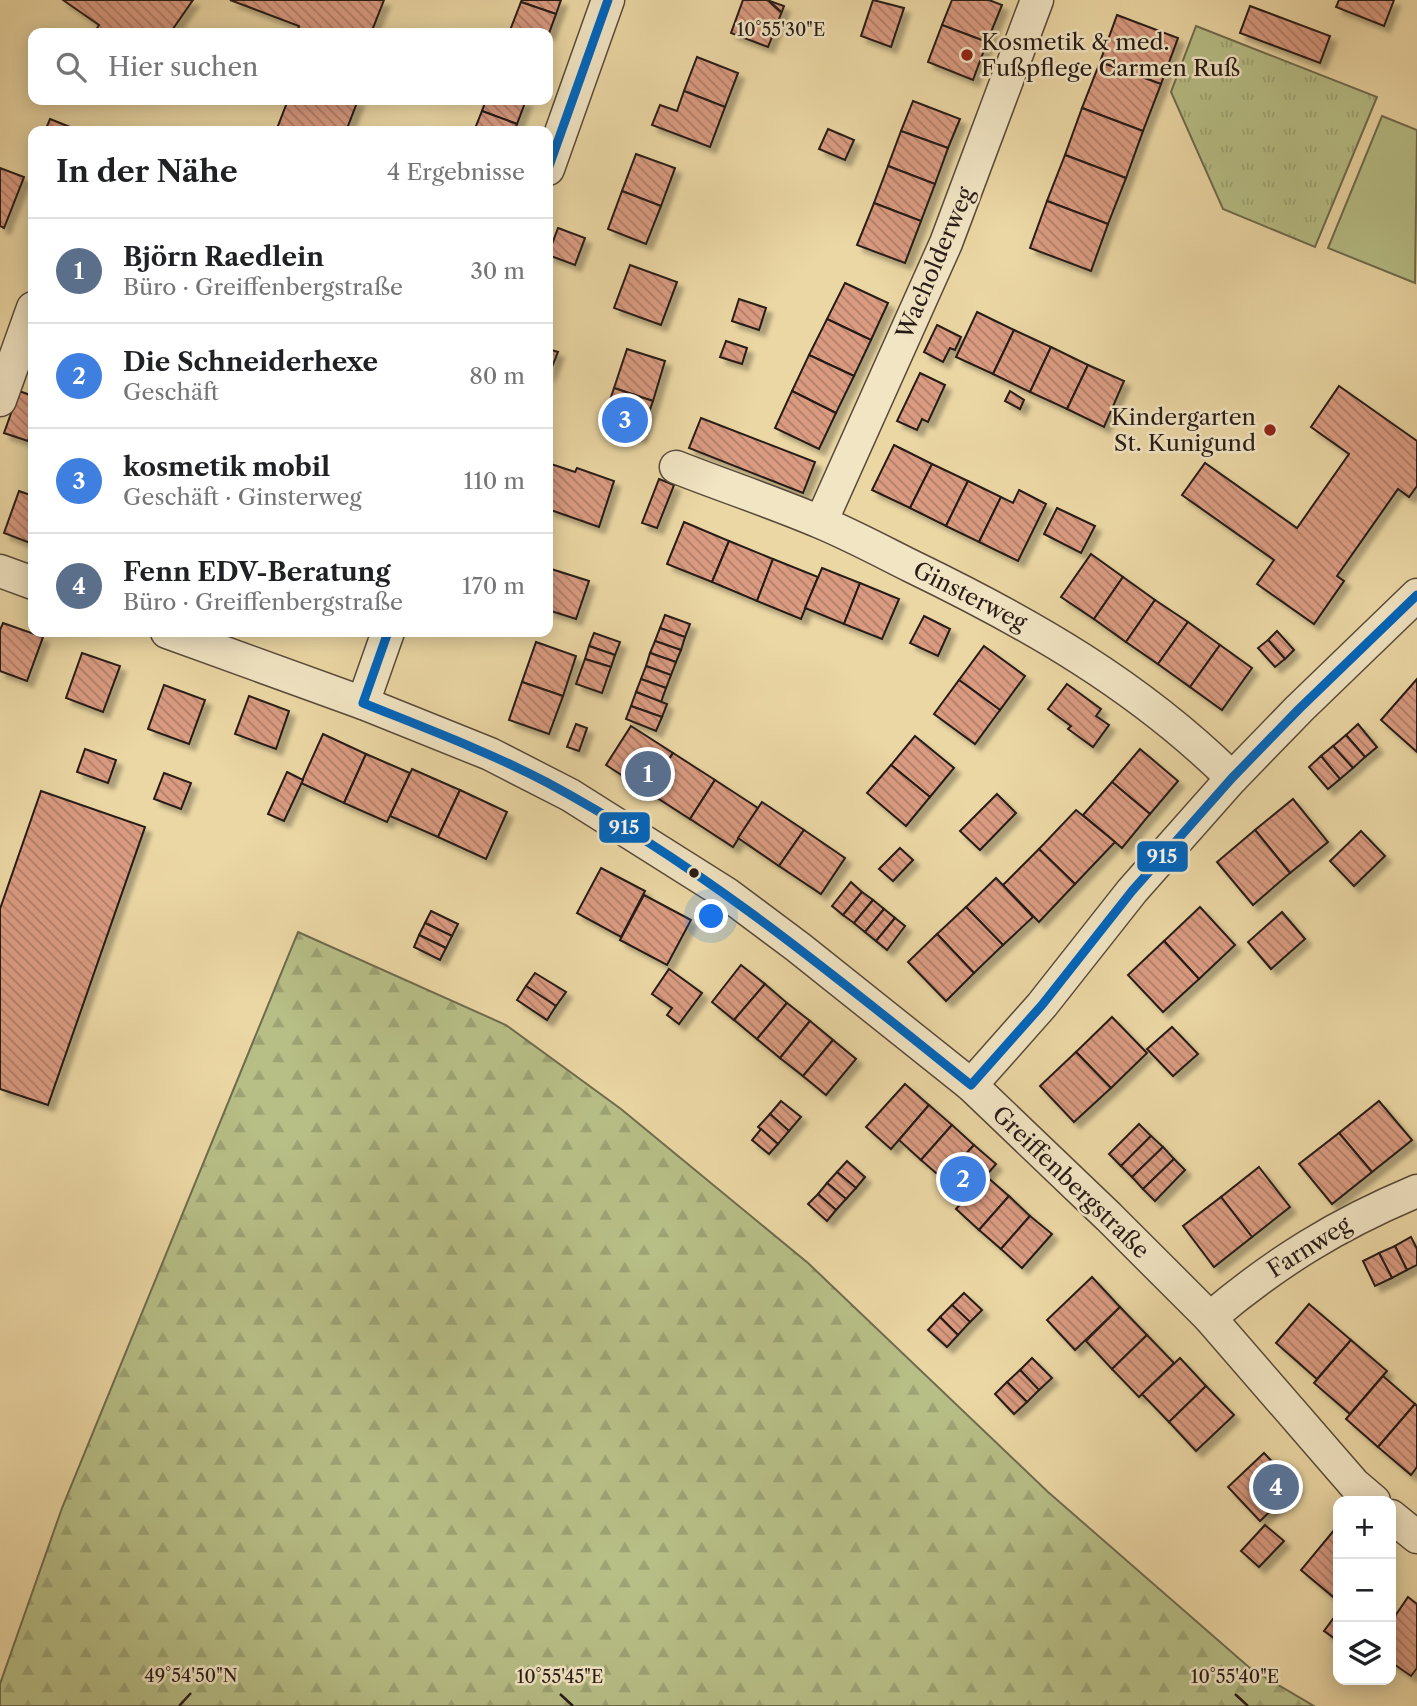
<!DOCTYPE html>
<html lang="de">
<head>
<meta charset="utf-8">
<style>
	body { margin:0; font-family:"Libre Caslon Text",serif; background:#f6f6f6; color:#202124 }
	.controls { position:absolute; right:21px; bottom:21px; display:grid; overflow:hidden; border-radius:14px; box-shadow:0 4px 18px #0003 }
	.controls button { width:63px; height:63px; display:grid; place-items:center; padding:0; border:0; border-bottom:2px solid #e0e0e0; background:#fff; color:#202124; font:35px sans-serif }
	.you { position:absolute; left:712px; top:917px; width:24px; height:24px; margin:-18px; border:5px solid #fff; border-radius:50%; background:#1a73e8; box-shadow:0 0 0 10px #1a73e833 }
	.badge { display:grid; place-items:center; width:46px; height:46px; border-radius:50%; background:#8f2418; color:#fff; font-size:23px; font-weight:700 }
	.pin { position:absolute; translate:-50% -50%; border:4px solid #fff; box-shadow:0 2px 7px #0006 }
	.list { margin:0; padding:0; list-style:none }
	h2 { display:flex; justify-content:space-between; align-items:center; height:91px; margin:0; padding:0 28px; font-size:30px }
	h2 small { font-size:23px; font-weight:400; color:#757577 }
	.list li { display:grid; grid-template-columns:46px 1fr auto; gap:21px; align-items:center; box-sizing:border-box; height:105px; padding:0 28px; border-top:2px solid #e0e0e0 }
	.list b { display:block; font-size:26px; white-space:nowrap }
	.list p { margin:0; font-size:23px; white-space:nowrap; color:#757577 }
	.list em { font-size:23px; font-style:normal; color:#757577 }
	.icon { flex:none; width:38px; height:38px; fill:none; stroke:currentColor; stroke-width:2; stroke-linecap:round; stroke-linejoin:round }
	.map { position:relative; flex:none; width:1417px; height:1706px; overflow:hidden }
	.search { position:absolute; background:#fff; box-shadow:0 4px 18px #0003; left:28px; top:28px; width:525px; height:77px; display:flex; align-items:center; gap:18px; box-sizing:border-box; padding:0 24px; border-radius:14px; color:#757577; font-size:26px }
	.panel { position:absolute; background:#fff; box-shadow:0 4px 18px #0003; left:28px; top:126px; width:525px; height:511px; border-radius:14px }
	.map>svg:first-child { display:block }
	.grass { fill:#b7be86; stroke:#6f6c4e; stroke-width:2 }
	.forest { fill:url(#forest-firs); stroke:#6f6c4e; stroke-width:2 }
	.park { fill:url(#park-tufts); stroke:#6f6c4e; stroke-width:2 }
	.building { fill:url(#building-back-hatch); stroke:#271b17; stroke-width:2; filter:url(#shadow) }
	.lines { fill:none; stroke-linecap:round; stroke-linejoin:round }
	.street-casing { stroke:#584a3a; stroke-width:35 }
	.street { stroke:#f2e5c4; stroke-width:32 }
	.bus-1-casing { stroke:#f2e5c4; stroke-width:14 }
	.bus-1 { stroke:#0065bd; stroke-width:9 }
	.ticks { fill:none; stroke:#271b17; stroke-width:2.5 }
	.poi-dot { fill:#8f2418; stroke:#f2e5c4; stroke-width:2.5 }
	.bus-dot { fill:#271b17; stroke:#f2e5c4; stroke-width:2.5 }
	.labels { text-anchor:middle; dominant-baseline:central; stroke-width:5; stroke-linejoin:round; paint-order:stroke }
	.poi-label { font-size:23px; fill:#271b17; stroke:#f2e5c4; text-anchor:start }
	.street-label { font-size:23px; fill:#271b17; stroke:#f2e5c4 }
	.ticks-label { font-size:18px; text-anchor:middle; fill:#271b17; stroke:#f2e5c4; stroke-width:5; stroke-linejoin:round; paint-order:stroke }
	.line-badge { stroke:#f2e5c4; stroke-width:2.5 }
	.badge-label { font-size:19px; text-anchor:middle; font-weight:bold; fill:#fff }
</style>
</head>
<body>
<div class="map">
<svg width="1417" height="1706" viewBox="0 0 1417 1706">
	<defs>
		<pattern id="forest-firs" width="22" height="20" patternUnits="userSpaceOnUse" patternTransform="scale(1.75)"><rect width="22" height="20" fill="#b7be86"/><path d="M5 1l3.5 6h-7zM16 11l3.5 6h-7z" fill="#9da373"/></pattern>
		<pattern id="park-tufts" width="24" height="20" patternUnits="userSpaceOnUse" patternTransform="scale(1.75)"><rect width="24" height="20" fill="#b7be86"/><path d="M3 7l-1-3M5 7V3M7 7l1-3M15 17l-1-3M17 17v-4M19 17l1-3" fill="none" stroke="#9da373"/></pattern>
		<pattern id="building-back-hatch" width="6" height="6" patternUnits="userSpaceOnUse" patternTransform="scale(1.75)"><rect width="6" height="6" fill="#da9b81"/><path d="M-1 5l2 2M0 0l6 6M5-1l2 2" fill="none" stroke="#b17e69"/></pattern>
		<filter id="shadow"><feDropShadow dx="6" dy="6" stdDeviation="2" flood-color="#0004"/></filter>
	</defs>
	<rect width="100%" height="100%" fill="#ebd7a4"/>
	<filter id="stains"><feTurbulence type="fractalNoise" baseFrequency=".00286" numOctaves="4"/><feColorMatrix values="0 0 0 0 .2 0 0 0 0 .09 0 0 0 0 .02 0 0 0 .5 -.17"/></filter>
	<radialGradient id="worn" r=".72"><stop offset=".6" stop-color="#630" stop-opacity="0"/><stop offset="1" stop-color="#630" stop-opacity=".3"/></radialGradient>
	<polygon class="grass" points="1382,116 1417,130 1415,283 1328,248"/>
	<polygon class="forest" points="298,932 506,1025 621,1109 808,1263 1048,1492 1251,1669 1314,1706 0,1706 0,1684 62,1508"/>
	<polygon class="park" points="1196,26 1377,97 1315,247 1223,209 1171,92"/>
	<g class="building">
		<polygon points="63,0 193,0 170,33 94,33 99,25"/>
		<polygon points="230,0 384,0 371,33 297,33 299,26"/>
		<polygon points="522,0 561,0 556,14 521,2"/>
		<polygon points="743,0 767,0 784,6 768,47 731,33"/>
		<polygon points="873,0 904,8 891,47 861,36"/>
		<polygon points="952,0 989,0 1002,5 987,42 942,25"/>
		<polygon points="1339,0 1394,0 1384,26 1336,7"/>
		<polygon points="521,2 556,14 548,36 548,33 509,33"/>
		<polygon points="1250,6 1330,36 1320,63 1240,33"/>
		<polygon points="1117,15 1178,38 1161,84 1100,62"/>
		<polygon points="942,25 987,42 973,80 928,62"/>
		<polygon points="697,57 738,73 725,107 684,91"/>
		<polygon points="1100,62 1161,84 1143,131 1082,108"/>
		<polygon points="684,91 725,107 710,147 652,125 660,105 677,111"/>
		<polygon points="288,100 358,100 346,131 276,131"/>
		<polygon points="486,100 526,100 517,124 482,111"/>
		<polygon points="913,101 960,119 948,148 901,131"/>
		<polygon points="1082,108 1143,131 1126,178 1065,155"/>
		<polygon points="482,111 517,124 514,131 474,131"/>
		<polygon points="50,119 80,131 45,131"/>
		<polygon points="828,129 854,140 845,160 819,149"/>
		<polygon points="901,131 948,148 935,184 888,166"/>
		<polygon points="636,154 675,168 661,206 622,191"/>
		<polygon points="1065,155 1126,178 1108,224 1047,201"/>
		<polygon points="888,166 935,184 921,221 874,203"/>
		<polygon points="0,168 24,177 4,228 0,226"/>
		<polygon points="622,191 661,206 646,244 608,229"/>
		<polygon points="1047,201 1108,224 1091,271 1030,248"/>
		<polygon points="874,203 921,221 905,263 857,245"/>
		<polygon points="558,228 585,238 575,265 548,255"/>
		<polygon points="630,265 677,282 661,325 614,308"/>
		<polygon points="845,283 888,303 871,340 827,319"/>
		<polygon points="739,299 766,308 759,330 732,321"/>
		<polygon points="977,312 1014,330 993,374 956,357"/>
		<polygon points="827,319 871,340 854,376 809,355"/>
		<polygon points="937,325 961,337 955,350 950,348 943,362 924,352"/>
		<polygon points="1014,330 1051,347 1030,392 993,374"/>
		<polygon points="726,341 747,348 742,364 720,357"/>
		<polygon points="1051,347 1088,365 1067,409 1030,392"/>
		<polygon points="548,349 558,352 548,377"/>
		<polygon points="627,349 665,361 653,401 614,388"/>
		<polygon points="809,355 854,376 836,413 792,391"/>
		<polygon points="1088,365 1124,381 1104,427 1067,409"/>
		<polygon points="920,373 945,385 928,422 922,419 917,430 897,421"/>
		<polygon points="1339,386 1417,441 1417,486 1409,497 1398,489 1337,576 1344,581 1314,624 1257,584 1274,560 1182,495 1205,463 1297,528 1349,454 1311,427"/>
		<polygon points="614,388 653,401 640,437 602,424"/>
		<polygon points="19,391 33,396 33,424 28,441 4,433"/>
		<polygon points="792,391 836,413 819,449 775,428"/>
		<polygon points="1010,391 1024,400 1020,409 1005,401"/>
		<polygon points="701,418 815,462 803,493 689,448"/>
		<polygon points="894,445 932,464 910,508 872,490"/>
		<polygon points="548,463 575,472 577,468 614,481 599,527 548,509"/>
		<polygon points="932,464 968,481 946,526 910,508"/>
		<polygon points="659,479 674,485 657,528 642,523"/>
		<polygon points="968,481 1001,497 979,542 946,526"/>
		<polygon points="1019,490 1046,504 1018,561 979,542 1001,497 1013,503"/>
		<polygon points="19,491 33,496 33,544 4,533"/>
		<polygon points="1057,508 1095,526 1081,553 1044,534"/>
		<polygon points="684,522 729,541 712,582 667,564"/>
		<polygon points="729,541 773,559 757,601 712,582"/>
		<polygon points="1091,554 1123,577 1094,619 1061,597"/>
		<polygon points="773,559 818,577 801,619 757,601"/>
		<polygon points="548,568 589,581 576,619 548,610"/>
		<polygon points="822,568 860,583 844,624 805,608"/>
		<polygon points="1123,577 1155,600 1126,642 1094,619"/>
		<polygon points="860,583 899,599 882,639 844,624"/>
		<polygon points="1155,600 1188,622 1158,664 1126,642"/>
		<polygon points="665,615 690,624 685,637 660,628"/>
		<polygon points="924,616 950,629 938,656 910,643"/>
		<polygon points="1188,622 1220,645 1190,687 1158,664"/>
		<polygon points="3,623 43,637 27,681 0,671 0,630"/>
		<polygon points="660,628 685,637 681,650 655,641"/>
		<polygon points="1277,631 1294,650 1285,659 1268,640"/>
		<polygon points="594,633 620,642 615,655 589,646"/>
		<polygon points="1268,640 1285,659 1275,667 1258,648"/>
		<polygon points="655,641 681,650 676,662 650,653"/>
		<polygon points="536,642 576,656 563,696 522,682"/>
		<polygon points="1220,645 1252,668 1222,710 1190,687"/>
		<polygon points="589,646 615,655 611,667 585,659"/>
		<polygon points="984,646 1025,676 1000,710 959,680"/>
		<polygon points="82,653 120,666 103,712 66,698"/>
		<polygon points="650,653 676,662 671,675 646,666"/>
		<polygon points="585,659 611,667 602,693 576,684"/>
		<polygon points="646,666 671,675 666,688 641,679"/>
		<polygon points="641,679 666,688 661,702 636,692"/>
		<polygon points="1417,679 1417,752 1381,720"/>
		<polygon points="959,680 1000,710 975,744 934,714"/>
		<polygon points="522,682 563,696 549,734 509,720"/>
		<polygon points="1067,684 1101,709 1096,716 1109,725 1093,747 1068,729 1071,726 1048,709"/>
		<polygon points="164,685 205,700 189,744 148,729"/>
		<polygon points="636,692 667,704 662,717 631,706"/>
		<polygon points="249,696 289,711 276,749 235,734"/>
		<polygon points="631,706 662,717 656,731 626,719"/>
		<polygon points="576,724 587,728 579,751 567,747"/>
		<polygon points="1358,724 1377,747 1365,757 1346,735"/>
		<polygon points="631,726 673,753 648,792 606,765"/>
		<polygon points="323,734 366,754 344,803 301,783"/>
		<polygon points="1346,735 1365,757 1353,768 1333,746"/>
		<polygon points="915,736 954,768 930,797 891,765"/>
		<polygon points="1333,746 1353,768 1340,779 1321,756"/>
		<polygon points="85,749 116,760 108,783 77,772"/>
		<polygon points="1140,749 1178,781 1150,814 1112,782"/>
		<polygon points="673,753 715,780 690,819 648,792"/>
		<polygon points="366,754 410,773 387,822 344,803"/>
		<polygon points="1321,756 1340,779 1328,789 1309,767"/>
		<polygon points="891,765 930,797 906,826 867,793"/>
		<polygon points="412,769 460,790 438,837 390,816"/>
		<polygon points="287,772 303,780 284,821 268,814"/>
		<polygon points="164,773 191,783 181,809 154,799"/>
		<polygon points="715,780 758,808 733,847 690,819"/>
		<polygon points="1112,782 1150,814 1122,848 1083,815"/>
		<polygon points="460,790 507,812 486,859 438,837"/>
		<polygon points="41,791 145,827 48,1105 0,1089 0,909"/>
		<polygon points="997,794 1016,813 980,850 960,831"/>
		<polygon points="1293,799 1328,842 1290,873 1255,830"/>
		<polygon points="762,802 804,830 779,866 738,838"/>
		<polygon points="1076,810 1115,842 1075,884 1039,849"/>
		<polygon points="804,830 845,858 821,894 779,866"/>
		<polygon points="1255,830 1290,873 1253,905 1217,862"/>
		<polygon points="1361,831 1385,856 1354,886 1330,861"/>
		<polygon points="900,848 913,860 893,881 879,869"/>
		<polygon points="1039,849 1075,884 1039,922 1003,885"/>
		<polygon points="601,868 645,891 621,937 577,913"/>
		<polygon points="996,878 1033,917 1003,945 966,907"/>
		<polygon points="851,882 862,892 843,915 832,906"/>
		<polygon points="862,892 873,900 854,923 843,915"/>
		<polygon points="644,895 691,920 667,965 620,940"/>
		<polygon points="873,900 884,909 865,932 854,923"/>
		<polygon points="966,907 1003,945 974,973 937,934"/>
		<polygon points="1200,907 1235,945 1199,979 1164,941"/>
		<polygon points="884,909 895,918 876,941 865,932"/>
		<polygon points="431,911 458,924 452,936 425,923"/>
		<polygon points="1282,912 1305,939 1271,969 1248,942"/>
		<polygon points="895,918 905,926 887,950 876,941"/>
		<polygon points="425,923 452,936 446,948 419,935"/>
		<polygon points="937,934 974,973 946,1001 908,962"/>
		<polygon points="419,935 446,948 440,960 414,947"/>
		<polygon points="1164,941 1199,979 1163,1012 1128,975"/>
		<polygon points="741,965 765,984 734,1020 712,1002"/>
		<polygon points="669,969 702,993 679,1024 667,1015 672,1008 652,994"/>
		<polygon points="535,973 566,992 556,1006 526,986"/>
		<polygon points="765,984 787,1003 757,1039 734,1020"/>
		<polygon points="526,986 556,1006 547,1020 517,1000"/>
		<polygon points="787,1003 810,1021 780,1058 757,1039"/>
		<polygon points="1112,1017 1147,1053 1111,1088 1076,1052"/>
		<polygon points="810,1021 833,1040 803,1076 780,1058"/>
		<polygon points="1172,1027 1198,1054 1173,1076 1147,1049"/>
		<polygon points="833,1040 856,1059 826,1095 803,1076"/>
		<polygon points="1076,1052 1111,1088 1074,1122 1040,1086"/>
		<polygon points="905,1084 929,1105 891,1149 866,1127"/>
		<polygon points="781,1101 801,1117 789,1131 770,1114"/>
		<polygon points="1379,1101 1412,1140 1372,1172 1339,1133"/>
		<polygon points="929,1105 952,1125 921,1160 899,1140"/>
		<polygon points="770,1114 789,1131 778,1144 758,1127"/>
		<polygon points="1139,1124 1151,1136 1121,1166 1109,1154"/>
		<polygon points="952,1125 974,1145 943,1179 921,1160"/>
		<polygon points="761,1129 778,1144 769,1154 752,1140"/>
		<polygon points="1339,1133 1372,1172 1332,1204 1299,1164"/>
		<polygon points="1151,1136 1163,1147 1132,1177 1121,1166"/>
		<polygon points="974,1145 996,1164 966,1199 943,1179"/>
		<polygon points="1163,1147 1174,1159 1143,1189 1132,1177"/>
		<polygon points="1174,1159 1185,1170 1155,1201 1143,1189"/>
		<polygon points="847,1161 865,1177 856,1188 837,1172"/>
		<polygon points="1259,1167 1290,1207 1252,1237 1221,1197"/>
		<polygon points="837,1172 856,1188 846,1199 827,1183"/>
		<polygon points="986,1176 1009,1196 979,1230 956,1209"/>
		<polygon points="827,1183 846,1199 836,1210 818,1194"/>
		<polygon points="818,1194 836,1210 827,1221 808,1204"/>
		<polygon points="1009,1196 1030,1216 1001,1249 979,1230"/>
		<polygon points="1221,1197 1252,1237 1214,1267 1183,1226"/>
		<polygon points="1030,1216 1052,1234 1022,1268 1001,1249"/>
		<polygon points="1411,1237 1417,1249 1417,1265 1407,1270 1395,1246"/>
		<polygon points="1395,1246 1407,1270 1392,1278 1379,1253"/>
		<polygon points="1379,1253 1392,1278 1375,1286 1363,1261"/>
		<polygon points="1092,1277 1120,1307 1075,1350 1047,1320"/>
		<polygon points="964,1293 982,1310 970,1322 952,1305"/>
		<polygon points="1309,1304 1351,1340 1317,1379 1276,1343"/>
		<polygon points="952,1305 970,1322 958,1335 940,1317"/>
		<polygon points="1120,1307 1147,1335 1112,1369 1086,1341"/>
		<polygon points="940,1317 958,1335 947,1347 928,1330"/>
		<polygon points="1147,1335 1174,1363 1139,1397 1112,1369"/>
		<polygon points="1351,1340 1387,1371 1350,1414 1314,1383"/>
		<polygon points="1032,1358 1052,1378 1039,1390 1020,1370"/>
		<polygon points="1180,1358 1206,1386 1169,1422 1142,1394"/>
		<polygon points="1020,1370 1039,1390 1027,1402 1007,1382"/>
		<polygon points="1383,1376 1415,1404 1378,1447 1346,1419"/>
		<polygon points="1007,1382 1027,1402 1014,1414 995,1394"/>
		<polygon points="1206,1386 1234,1415 1196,1451 1169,1422"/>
		<polygon points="1415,1404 1417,1406 1417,1467 1411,1475 1378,1447"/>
		<polygon points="1264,1453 1296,1487 1260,1521 1228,1487"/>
		<polygon points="1265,1525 1284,1541 1259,1567 1241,1551"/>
		<polygon points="1335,1529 1338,1532 1338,1601 1301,1570"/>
		<polygon points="1408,1597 1417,1604 1417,1668 1411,1676 1391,1662 1391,1622"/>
		<polygon points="1338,1612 1338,1641 1324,1631"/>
	</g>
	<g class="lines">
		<defs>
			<g id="street">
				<polyline points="548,169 608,0"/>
				<polyline points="0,400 33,308"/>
				<path d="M676 467C724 486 773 502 820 522 851 535 881 551 911 566 1029 623 1138 685 1232 778"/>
				<polyline points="821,522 946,243 1037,0"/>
				<polyline points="0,571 33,583"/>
				<polyline points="167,632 363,703 490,754 570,795 727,894 798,947 971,1085 1109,1217 1210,1318 1354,1484 1374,1501"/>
				<polyline points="363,703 388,632"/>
				<polyline points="971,1085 1042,1005 1132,891 1232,778 1299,709 1417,595"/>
				<path d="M1210 1318C1276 1262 1338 1224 1417 1191"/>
				<polyline points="1391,1516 1417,1537"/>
			</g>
		</defs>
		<use href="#street" class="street-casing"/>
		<use href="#street" class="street"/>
		<defs>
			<g id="bus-1">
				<polyline points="548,169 608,0"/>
				<path d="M388 632 363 703C425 728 489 752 548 783 701 865 836 977 971 1085L1042 1005 1132 891 1232 778 1299 709 1417 595"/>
			</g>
		</defs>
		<use href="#bus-1" class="bus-1-casing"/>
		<use href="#bus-1" class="bus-1"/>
	</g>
	<path class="ticks" d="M768 0 781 12M560 1694 573 1706M1235 1694 1248 1706M179 1706 191 1693"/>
	<g class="poi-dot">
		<circle cx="967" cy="55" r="7"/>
		<circle cx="1270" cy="430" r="7"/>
	</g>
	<circle class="bus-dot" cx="694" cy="873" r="6"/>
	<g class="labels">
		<g class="poi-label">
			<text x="981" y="42">Kosmetik &amp; med.<tspan x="981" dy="26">Fußpflege Carmen Ruß</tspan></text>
			<text x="1256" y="417" text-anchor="end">Kindergarten<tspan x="1256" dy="26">St. Kunigund</tspan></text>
		</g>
		<g class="street-label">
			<text transform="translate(935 263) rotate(-67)">Wacholderweg</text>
			<text transform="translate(970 596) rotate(27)">Ginsterweg</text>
			<text transform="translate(1071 1182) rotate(44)">Greiffenbergstraße</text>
			<text transform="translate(1309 1247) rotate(-32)">Farnweg</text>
		</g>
	</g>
	<g class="ticks-label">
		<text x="781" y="36">10°55'30"E</text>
		<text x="191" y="1682">49°54'50"N</text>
		<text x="560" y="1683">10°55'45"E</text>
		<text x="1235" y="1683">10°55'40"E</text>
	</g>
	<g class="line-badge">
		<rect x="598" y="811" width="53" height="33" rx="7" fill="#0065bd"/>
		<rect x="1136" y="840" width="53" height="33" rx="7" fill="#0065bd"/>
	</g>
	<g class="badge-label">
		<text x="624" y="834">915</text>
		<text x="1162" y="863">915</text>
	</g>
	<rect width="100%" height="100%" filter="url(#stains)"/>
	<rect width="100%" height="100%" fill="url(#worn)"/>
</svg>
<div class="controls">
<button>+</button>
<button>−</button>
<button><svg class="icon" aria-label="layers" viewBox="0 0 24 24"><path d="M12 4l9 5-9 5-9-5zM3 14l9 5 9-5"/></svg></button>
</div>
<div class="you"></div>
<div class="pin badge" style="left:648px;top:774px;background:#5c6f8a">1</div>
<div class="pin badge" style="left:963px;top:1179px;background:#3f7fe0">2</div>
<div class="pin badge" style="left:625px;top:420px;background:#3f7fe0">3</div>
<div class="pin badge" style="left:1276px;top:1487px;background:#5c6f8a">4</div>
<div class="search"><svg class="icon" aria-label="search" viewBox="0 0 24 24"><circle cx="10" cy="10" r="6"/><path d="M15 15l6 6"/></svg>Hier suchen</div>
<section class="panel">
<h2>In der Nähe<small>4 Ergebnisse</small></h2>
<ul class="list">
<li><span class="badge" style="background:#5c6f8a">1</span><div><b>Björn Raedlein</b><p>Büro · Greiffenbergstraße</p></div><em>30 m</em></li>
<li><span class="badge" style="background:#3f7fe0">2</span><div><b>Die Schneiderhexe</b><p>Geschäft</p></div><em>80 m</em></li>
<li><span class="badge" style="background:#3f7fe0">3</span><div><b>kosmetik mobil</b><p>Geschäft · Ginsterweg</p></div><em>110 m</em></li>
<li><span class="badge" style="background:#5c6f8a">4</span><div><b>Fenn EDV-Beratung</b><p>Büro · Greiffenbergstraße</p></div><em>170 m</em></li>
</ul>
</section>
</div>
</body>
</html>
